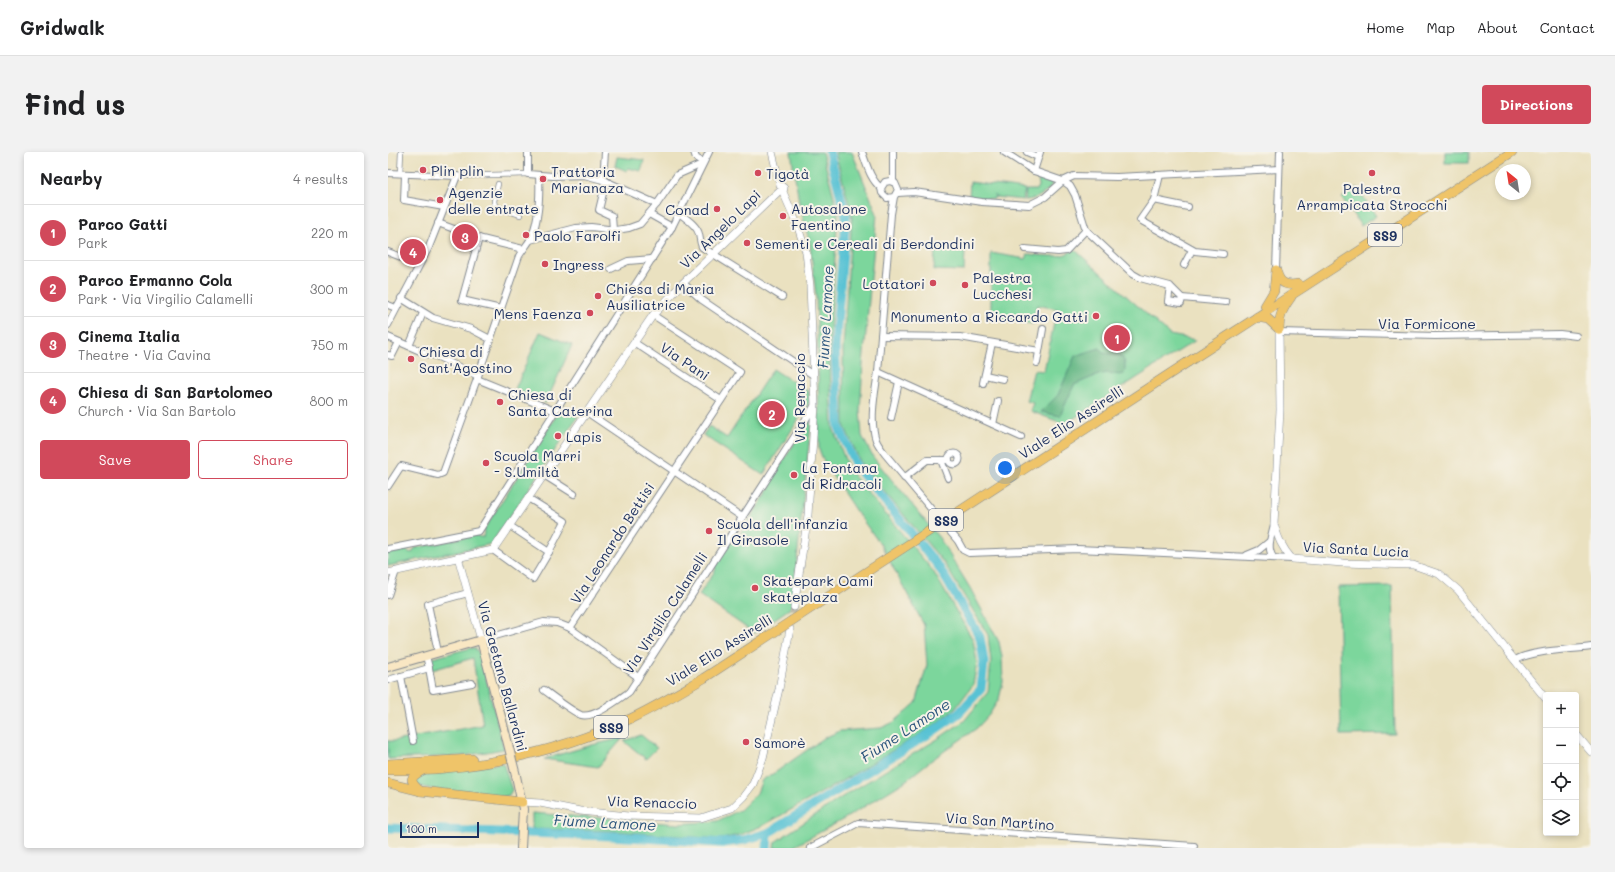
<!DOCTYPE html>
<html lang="en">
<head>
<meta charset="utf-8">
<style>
	body { margin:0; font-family:Mali,sans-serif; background:#f2f2f2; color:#202124 }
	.controls { position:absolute; right:12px; bottom:12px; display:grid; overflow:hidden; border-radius:4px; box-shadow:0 2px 6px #0003 }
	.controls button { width:36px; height:36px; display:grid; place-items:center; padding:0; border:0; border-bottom:1px solid #e0e0e0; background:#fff; color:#202124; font:20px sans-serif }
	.compass { position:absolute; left:1107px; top:12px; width:36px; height:36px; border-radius:50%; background:#fff; box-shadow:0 2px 6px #0003; rotate:330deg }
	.scale { position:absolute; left:12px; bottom:10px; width:79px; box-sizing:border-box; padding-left:4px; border:2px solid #1b2f5e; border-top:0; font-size:11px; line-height:14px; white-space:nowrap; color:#1b2f5e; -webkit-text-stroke:3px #f7f3e8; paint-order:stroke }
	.you { position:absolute; left:617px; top:316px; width:14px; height:14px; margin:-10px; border:3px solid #fff; border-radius:50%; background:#1a73e8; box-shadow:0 0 0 6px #1a73e833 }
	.badge { display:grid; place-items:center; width:26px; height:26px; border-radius:50%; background:#d1495b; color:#fff; font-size:13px; font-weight:700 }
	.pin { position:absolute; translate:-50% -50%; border:2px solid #fff; box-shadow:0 1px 4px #0006 }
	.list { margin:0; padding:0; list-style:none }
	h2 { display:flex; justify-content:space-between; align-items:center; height:52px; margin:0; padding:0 16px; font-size:17px }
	h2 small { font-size:13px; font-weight:400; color:#757577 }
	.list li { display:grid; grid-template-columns:26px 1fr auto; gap:12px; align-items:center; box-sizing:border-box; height:56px; padding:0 16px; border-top:1px solid #e0e0e0 }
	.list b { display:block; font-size:15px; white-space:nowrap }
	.list p { margin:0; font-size:13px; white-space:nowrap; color:#757577 }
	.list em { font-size:13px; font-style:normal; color:#757577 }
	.actions { display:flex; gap:8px; padding:12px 16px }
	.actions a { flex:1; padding:9px 0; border:1px solid #d1495b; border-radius:4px; text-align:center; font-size:14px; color:#d1495b }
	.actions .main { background:#d1495b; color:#fff }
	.icon { flex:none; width:22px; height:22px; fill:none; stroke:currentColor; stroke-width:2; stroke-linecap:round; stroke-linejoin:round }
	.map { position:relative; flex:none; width:1203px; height:696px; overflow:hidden; border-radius:4px }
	header { display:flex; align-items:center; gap:24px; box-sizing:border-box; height:56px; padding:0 20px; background:#fff; border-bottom:1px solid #e0e0e0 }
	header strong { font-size:19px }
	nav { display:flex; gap:22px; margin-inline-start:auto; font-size:14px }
	.intro { display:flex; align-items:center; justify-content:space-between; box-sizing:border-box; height:96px; padding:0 24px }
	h1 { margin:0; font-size:28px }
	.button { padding:10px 18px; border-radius:4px; background:#d1495b; color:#fff; font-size:14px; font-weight:700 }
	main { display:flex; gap:24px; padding:0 24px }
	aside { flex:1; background:#fff; border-radius:4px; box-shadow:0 2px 6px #0003 }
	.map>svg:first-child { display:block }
	.green { fill:#7bd69c; stroke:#4b827d }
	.forest { fill:#64b784; stroke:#407371 }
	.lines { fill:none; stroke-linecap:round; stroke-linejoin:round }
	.river { stroke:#59c2d4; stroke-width:9 }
	.tertiary-tunnel { stroke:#c1bdac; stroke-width:7; stroke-dasharray:7 3.5; stroke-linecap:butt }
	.pedestrian-casing { stroke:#82888f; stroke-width:6 }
	.minor-casing { stroke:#82888f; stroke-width:8 }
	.tertiary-casing { stroke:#82888f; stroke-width:8 }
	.secondary-casing { stroke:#82888f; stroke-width:10 }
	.primary-casing { stroke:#82888f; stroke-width:10 }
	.pedestrian { stroke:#fff; stroke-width:4.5 }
	.minor { stroke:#fff; stroke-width:6 }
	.tertiary { stroke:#fff; stroke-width:7 }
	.secondary { stroke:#f9e7c3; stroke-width:8 }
	.primary { stroke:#efc469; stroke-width:9 }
	.secondary-bridge-casing { stroke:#82888f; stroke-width:10; stroke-linecap:butt }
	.primary-bridge-casing { stroke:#82888f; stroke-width:10; stroke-linecap:butt }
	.secondary-bridge { stroke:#f9e7c3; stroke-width:8 }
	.primary-bridge { stroke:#efc469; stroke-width:9 }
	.poi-dot { fill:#d1495b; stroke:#f7f3e8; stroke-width:1.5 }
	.labels { text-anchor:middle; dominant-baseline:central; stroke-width:4; stroke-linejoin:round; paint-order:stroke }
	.shield { fill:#f7f3e8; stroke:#5d6a87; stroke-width:1 }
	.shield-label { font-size:13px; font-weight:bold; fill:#1b2f5e }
	.poi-label { font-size:14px; fill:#1b2f5e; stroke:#f7f3e8; text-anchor:start }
	.street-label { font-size:14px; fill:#1b2f5e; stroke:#f7f3e8 }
	.water-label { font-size:15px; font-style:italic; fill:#2a547c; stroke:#f7f3e8 }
</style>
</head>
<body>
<header>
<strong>Gridwalk</strong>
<nav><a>Home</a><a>Map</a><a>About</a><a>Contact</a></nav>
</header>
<div class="intro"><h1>Find us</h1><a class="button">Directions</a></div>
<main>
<aside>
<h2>Nearby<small>4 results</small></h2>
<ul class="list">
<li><span class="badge">1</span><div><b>Parco Gatti</b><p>Park</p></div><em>220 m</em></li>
<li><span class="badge">2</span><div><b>Parco Ermanno Cola</b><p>Park · Via Virgilio Calamelli</p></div><em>300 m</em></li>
<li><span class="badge">3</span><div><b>Cinema Italia</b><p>Theatre · Via Cavina</p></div><em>750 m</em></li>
<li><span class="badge">4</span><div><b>Chiesa di San Bartolomeo</b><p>Church · Via San Bartolo</p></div><em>800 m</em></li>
</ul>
<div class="actions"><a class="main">Save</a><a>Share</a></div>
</aside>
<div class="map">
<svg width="1203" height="696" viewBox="0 0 1203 696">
	<rect width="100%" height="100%" fill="#f7f3e8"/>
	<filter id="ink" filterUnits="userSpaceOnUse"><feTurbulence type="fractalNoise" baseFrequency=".025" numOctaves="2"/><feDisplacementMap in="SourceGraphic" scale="8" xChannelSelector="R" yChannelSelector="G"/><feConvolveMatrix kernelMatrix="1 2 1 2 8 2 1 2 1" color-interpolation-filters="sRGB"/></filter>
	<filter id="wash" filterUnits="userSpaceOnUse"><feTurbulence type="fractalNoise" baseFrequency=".012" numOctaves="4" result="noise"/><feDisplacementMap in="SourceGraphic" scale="16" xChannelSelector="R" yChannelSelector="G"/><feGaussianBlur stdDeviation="0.9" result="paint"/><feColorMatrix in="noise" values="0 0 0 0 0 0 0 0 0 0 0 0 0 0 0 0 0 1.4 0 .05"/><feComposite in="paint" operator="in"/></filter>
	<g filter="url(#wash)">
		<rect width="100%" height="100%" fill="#eae1c0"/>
		<g class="green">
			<polygon points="403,0 434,0 450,60 441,196 445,276 461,318 545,419 585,488 589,510 585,533 567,557 541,577 447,633 376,673 354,682 334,687 224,679 144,677 144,661 291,672 329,669 352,658 369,641 374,628 388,620 436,586 452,579 493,576 506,570 528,551 539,513 536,473 493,393 467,358 438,314 431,298 430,204 428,144 422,92 411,50"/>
			<polygon points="447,0 464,0 489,62 475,212 472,258 474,284 485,305 552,387 582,436 611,490 614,505 615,530 611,547 601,563 589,576 541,610 516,630 456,667 403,696 386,696 387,690 454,645 548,588 576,569 600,540 603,510 600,483 556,411 473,312 456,273 455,196 464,64"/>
			<rect x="1057" y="0" width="24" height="11"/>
			<polygon points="229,5 256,8 253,19 240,16 239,19 227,14"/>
			<path d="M653 26 665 30C661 41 647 48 637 48L638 38H648L651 32 650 29Z"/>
			<polygon points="582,30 637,37 635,48 607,45 607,43 606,47 581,45"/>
			<polygon points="969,35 988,64 973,74 954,46"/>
			<path d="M686 97 782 183 808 188 677 272 642 259 645 251 638 249 646 218 656 219 669 157 649 153 645 172 603 165V101L638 107 640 102C655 103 674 108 686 97Z"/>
			<polygon points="547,99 577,99 576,119 546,118"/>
			<polygon points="152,180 184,193 158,251 127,237"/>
			<polygon points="385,217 421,240 421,251 375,323 315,283 321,274 339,286"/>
			<polygon points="175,254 190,264 103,392 0,414 0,401 19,398 21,400 24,401 27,396 88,383 92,385 95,385 96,380 95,379 168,264 173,263 172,258"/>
			<polygon points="421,268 423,272 404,455 366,481 311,443 328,417 326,415 343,390 346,391 384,333 382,330"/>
			<polygon points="1004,434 1007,582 953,583 950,435"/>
			<polygon points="83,496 87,496 92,503 116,597 75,604 0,607 0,589 6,589 95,573 85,506 44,518 41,507"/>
			<polygon points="253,583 269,596 258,607 236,589"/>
			<polygon points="235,586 210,615 156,607 204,593"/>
			<polygon points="115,611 124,638 121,643 116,645 58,640 31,634 27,631 31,622"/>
		</g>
		<path class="forest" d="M712 196 715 201C719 202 725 201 729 202 738 204 738 216 736 222 728 224 726 221 720 221 709 222 696 229 686 233L672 264 653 260 670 243 687 204Z"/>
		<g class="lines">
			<g class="river">
				<polyline points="0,676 224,684 334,691 356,688 380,681 544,580 571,561 593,537 596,510 592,485 551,415 468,314 451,275 447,195 458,64 441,0"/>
				<polyline points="379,696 380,681"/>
			</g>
		</g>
	</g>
	<g filter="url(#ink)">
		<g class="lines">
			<polyline class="tertiary-tunnel" points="403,472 406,455"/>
			<defs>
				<g id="pedestrian">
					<polyline points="12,22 13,0"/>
					<polyline points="69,24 140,22"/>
					<polyline points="110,32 106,49 107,54 132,63"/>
				</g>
				<g id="minor">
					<polyline points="140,0 140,22 165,24 196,23 215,28 269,52"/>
					<polyline points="306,0 308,6 315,10"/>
					<path d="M474 0C479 13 482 27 493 36"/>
					<polyline points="505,0 505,29"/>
					<polyline points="616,0 646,19 675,29 682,34 687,43 698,78 745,122 752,126 782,134 794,146 793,151 780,149 782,134"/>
					<polyline points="639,0 650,5"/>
					<polyline points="646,19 652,0"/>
					<polyline points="0,21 69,24 41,95 0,173"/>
					<polyline points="17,23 16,48 56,55"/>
					<polyline points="772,23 766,48 752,68 807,99 835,102"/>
					<polyline points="215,28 217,0"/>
					<polyline points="218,29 211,58 224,64 225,78"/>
					<polyline points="510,41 526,40 594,50 641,53 657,45 675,29 686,24 729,25 891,17"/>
					<path d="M506 45 499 46 494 41 493 36 497 30 502 29 507 31 510 38 506 45 503 62 490 220C487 241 481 268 488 288 490 293 494 298 497 302L570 389 575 398 581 401 690 397 904 407"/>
					<polyline points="766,48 800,55"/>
					<path d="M291 61C297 66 309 73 311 82 312 87 312 90 314 95L394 145"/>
					<polyline points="261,62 284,75"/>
					<polyline points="50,71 90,86 135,97"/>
					<polyline points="91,86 74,148 113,157"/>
					<polyline points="142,88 188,76 203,75 228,78 241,76 252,72 269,52 289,23 314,12"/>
					<polyline points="637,97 670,100 678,99 698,78"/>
					<polyline points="0,100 31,112"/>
					<polyline points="17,106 23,89"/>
					<polyline points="796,113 804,98"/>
					<polyline points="223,117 240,109 264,107"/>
					<polyline points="888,118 892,0"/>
					<polyline points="295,131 314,148 425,223"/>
					<polyline points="13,146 45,166 83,177 102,187"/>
					<polyline points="794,146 838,150"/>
					<polyline points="0,153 8,156"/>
					<polyline points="891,180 1047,184 1172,182 1188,184"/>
					<polyline points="493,184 572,185 651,199"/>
					<polyline points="0,185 39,202 48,204 90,224"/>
					<polyline points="247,191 333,248"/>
					<polyline points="21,194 35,161"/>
					<polyline points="0,203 4,204 11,190"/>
					<polyline points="649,211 655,177"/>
					<polyline points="490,220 633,285"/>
					<polyline points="597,223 615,227"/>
					<polyline points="89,227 167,259"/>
					<polyline points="595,231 604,191"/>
					<polyline points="200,261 354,365"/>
					<polyline points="503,266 511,230"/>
					<polyline points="605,272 610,249"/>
					<circle cx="566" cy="307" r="5.5"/>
					<polyline points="553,308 560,326"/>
					<polyline points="156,323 186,342"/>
					<polyline points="516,326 539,308 561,308"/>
					<path d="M0 334 13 314 50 323 55 321 89 227 131 104C134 99 139 93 142 88 151 69 152 43 151 23"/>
					<polyline points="122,374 161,400 177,369 140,346"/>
					<polyline points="0,397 91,379 284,75 321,0"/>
					<polyline points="105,398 145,427 161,400"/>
					<polyline points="859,403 871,398 882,389"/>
					<path d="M885 405C878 395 884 383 886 372"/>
					<polyline points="0,443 8,419"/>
					<polyline points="182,476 352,220 265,163"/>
					<polyline points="93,488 156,470 169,471 182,476 250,525"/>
					<polyline points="50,500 40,452 80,441"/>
					<path d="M1127 508C1145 498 1182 498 1203 495"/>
					<polyline points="41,516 45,538 84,531"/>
					<polyline points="13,524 25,589"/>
					<polyline points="0,528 41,516 38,504"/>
					<path d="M156 538C164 544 185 560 193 563 206 567 231 547 241 540L427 253"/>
					<polyline points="422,696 470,671 806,694"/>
				</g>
				<g id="tertiary">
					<polyline points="384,0 392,33 396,36 395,40 409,72 418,100 422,134 427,253 420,363 406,455"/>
					<path d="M891 177 892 258 886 372C890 386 894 396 904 407L955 411 1025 413 1051 422 1070 438 1158 547"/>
					<polyline points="70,405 93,488"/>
					<polyline points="0,421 105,398 265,163 295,131 390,40"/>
					<polyline points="1188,582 1203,600"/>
					<polyline points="134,650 152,651 192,659 240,664 313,666 344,656 355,645 365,632 375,606 391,537 402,477"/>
				</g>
				<g id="secondary">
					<polyline points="0,515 93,488 118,584"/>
					<polyline points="128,624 135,657 133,696"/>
				</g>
				<g id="primary">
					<path d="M889 121C892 132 899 134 910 132"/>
					<polyline points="877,154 886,139 888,118"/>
					<polyline points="869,165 880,167 891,177"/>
					<path d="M891 177C891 164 895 156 903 145"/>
					<polyline points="800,210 1124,0"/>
					<polyline points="0,612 84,607"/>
					<path d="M0 618C19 618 39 618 58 616 121 610 186 593 244 566 269 554 292 540 316 526"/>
					<polyline points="0,631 32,639 134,650"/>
					<path d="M32 639C20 628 22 625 35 618"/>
				</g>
			</defs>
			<use href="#pedestrian" class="pedestrian-casing"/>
			<use href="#minor" class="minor-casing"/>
			<use href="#tertiary" class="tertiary-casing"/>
			<use href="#secondary" class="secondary-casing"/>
			<use href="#primary" class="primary-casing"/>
			<use href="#pedestrian" class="pedestrian"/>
			<use href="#minor" class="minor"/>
			<use href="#tertiary" class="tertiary"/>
			<use href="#secondary" class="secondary"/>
			<use href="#primary" class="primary"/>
			<defs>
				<polyline id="secondary-bridge" points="118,584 128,624"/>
				<polyline id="primary-bridge" points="316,526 800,210"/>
			</defs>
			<use href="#secondary-bridge" class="secondary-bridge-casing"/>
			<use href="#primary-bridge" class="primary-bridge-casing"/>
			<use href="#secondary-bridge" class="secondary-bridge"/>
			<use href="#primary-bridge" class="primary-bridge"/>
		</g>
	</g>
	<g class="poi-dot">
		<circle cx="35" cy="18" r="4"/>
		<circle cx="370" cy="21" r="4"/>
		<circle cx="984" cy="21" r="4"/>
		<circle cx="155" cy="27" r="4"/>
		<circle cx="52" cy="48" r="4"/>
		<circle cx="329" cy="57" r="4"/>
		<circle cx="395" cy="64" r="4"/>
		<circle cx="138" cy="83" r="4"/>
		<circle cx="359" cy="91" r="4"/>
		<circle cx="157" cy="112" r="4"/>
		<circle cx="545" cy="131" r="4"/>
		<circle cx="577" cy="133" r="4"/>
		<circle cx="210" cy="144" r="4"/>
		<circle cx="202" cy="161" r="4"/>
		<circle cx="708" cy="164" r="4"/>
		<circle cx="23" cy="207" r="4"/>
		<circle cx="112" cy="250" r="4"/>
		<circle cx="170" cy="284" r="4"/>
		<circle cx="98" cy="311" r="4"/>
		<circle cx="406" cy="323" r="4"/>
		<circle cx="321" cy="379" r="4"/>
		<circle cx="367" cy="436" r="4"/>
		<circle cx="358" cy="590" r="4"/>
	</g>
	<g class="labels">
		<g class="shield">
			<rect x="980" y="72" width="34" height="22" rx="3"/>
			<rect x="541" y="357" width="34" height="22" rx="3"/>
			<rect x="206" y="564" width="34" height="22" rx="3"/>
		</g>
		<g class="shield-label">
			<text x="997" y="83">SS9</text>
			<text x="558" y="368">SS9</text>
			<text x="223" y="575">SS9</text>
		</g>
		<g class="poi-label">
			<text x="43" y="18">Plin plin</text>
			<text x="163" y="19">Trattoria<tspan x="163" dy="16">Marianaza</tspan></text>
			<text x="378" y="21">Tigotà</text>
			<text x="984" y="36" text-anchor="middle">Palestra<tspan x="984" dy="16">Arrampicata Strocchi</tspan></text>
			<text x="60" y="40">Agenzie<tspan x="60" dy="16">delle entrate</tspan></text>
			<text x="403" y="56">Autosalone<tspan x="403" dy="16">Faentino</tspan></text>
			<text x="321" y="57" text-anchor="end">Conad</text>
			<text x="146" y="83">Paolo Farolfi</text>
			<text x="367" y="91">Sementi e Cereali di Berdondini</text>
			<text x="165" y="112">Ingress</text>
			<text x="585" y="125">Palestra<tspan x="585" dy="16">Lucchesi</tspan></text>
			<text x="537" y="131" text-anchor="end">Lottatori</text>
			<text x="218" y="136">Chiesa di Maria<tspan x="218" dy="16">Ausiliatrice</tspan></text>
			<text x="194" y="161" text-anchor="end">Mens Faenza</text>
			<text x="700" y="164" text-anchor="end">Monumento a Riccardo Gatti</text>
			<text x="31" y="199">Chiesa di<tspan x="31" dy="16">Sant'Agostino</tspan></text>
			<text x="120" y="242">Chiesa di<tspan x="120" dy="16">Santa Caterina</tspan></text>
			<text x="178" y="284">Lapis</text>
			<text x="106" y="303">Scuola Marri<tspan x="106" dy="16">- S.Umiltà</tspan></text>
			<text x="414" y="315">La Fontana<tspan x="414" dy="16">di Ridracoli</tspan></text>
			<text x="329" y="371">Scuola dell'infanzia<tspan x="329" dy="16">Il Girasole</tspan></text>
			<text x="375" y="428">Skatepark Oami<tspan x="375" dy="16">skateplaza</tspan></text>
			<text x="366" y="590">Samorè</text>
		</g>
		<g class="street-label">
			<text transform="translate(332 77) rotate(-44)">Via Angelo Lapi</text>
			<text x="1039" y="171">Via Formicone</text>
			<text transform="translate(297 209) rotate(34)">Via Pani</text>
			<text transform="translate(411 246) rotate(-90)">Via Renaccio</text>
			<text transform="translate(683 270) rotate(-33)">Viale Elio Assirelli</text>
			<text transform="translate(224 391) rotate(-57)">Via Leonardo Bettisi</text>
			<text transform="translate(968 397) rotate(3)">Via Santa Lucia</text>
			<text transform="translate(277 461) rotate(-57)">Via Virgilio Calamelli</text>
			<text transform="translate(331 498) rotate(-32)">Viale Elio Assirelli</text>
			<text transform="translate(115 524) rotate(75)">Via Gaetano Ballardini</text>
			<text transform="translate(264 650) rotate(2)">Via Renaccio</text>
			<text transform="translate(612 669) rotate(4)">Via San Martino</text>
		</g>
		<g class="water-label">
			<text transform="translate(437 165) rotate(-87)">Fiume Lamone</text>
			<text transform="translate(517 578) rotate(-33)">Fiume Lamone</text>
			<text transform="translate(217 670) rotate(3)">Fiume Lamone</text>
		</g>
	</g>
</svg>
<div class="controls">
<button>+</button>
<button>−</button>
<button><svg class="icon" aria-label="locate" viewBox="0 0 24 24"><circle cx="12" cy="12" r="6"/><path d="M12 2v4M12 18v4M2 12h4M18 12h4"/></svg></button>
<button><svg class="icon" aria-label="layers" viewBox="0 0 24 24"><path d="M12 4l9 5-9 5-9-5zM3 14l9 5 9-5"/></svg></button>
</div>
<svg class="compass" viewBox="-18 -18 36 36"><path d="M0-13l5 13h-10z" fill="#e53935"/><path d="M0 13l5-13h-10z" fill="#757577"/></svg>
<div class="scale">100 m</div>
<div class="you"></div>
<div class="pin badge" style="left:729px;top:186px">1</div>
<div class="pin badge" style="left:384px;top:262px">2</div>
<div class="pin badge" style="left:77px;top:85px">3</div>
<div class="pin badge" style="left:25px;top:100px">4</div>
</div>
</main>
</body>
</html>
